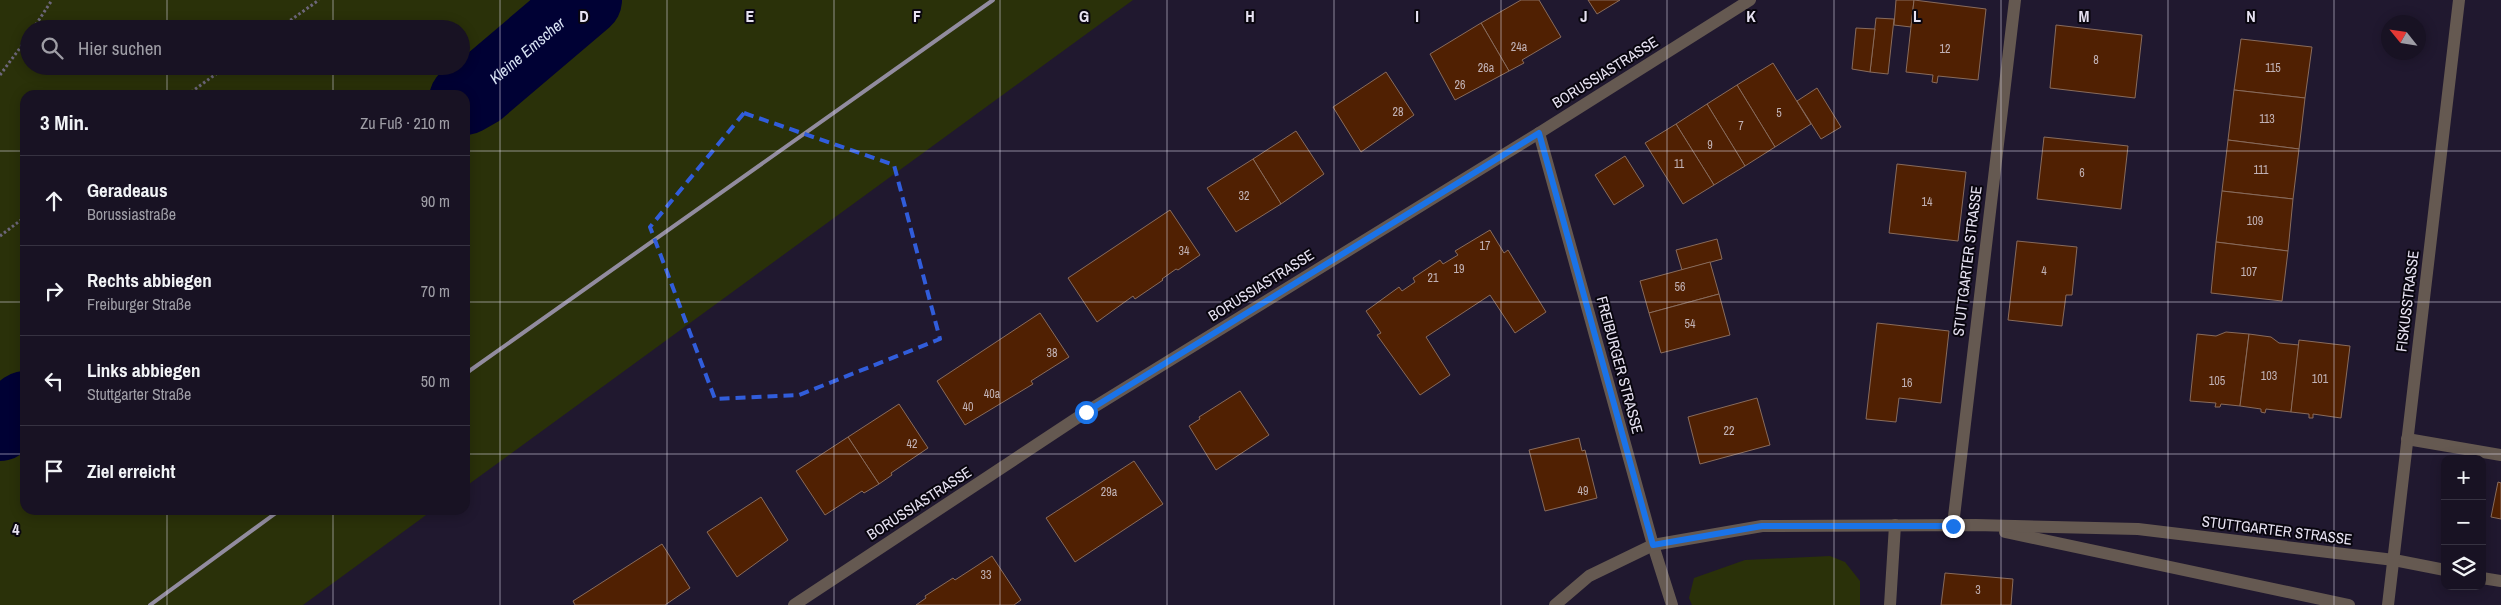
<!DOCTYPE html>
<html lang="de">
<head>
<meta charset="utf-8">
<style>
	body { margin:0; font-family:"Archivo Narrow",sans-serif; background:#252030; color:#f1f3f6 }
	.controls { position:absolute; right:15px; bottom:15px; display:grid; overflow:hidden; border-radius:10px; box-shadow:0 2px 12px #0003 }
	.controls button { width:45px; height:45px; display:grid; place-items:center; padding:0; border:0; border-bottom:1px solid #363241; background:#181223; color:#f1f3f6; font:25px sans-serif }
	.compass { position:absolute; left:2381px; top:15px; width:45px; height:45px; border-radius:50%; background:#181223; box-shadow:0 2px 12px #0003; rotate:300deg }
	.stop { position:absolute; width:15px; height:15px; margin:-11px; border:4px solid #1a73e8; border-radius:50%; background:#fff }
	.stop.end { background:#1a73e8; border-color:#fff; box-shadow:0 1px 5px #0008 }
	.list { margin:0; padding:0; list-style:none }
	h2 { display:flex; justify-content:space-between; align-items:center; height:65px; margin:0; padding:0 20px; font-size:21px }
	h2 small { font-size:16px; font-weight:400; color:#9f9ea6 }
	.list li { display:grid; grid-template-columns:32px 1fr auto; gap:15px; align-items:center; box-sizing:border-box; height:90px; padding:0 20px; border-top:1px solid #363241 }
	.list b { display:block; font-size:19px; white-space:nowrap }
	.list p { margin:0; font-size:16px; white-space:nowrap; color:#9f9ea6 }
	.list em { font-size:16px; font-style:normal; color:#9f9ea6 }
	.icon { flex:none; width:28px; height:28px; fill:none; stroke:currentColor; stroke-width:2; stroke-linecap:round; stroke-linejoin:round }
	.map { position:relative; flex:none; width:2501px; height:605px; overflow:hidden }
	.search { position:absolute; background:#181223; box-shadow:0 2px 12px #0003; left:20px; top:20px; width:450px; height:55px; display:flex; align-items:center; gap:12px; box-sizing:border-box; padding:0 18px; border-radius:28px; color:#9f9ea6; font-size:19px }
	.panel { position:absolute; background:#181223; box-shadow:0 2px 12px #0003; left:20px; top:90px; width:450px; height:425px; border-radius:15px }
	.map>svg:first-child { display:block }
	.green { fill:#2a3109; fill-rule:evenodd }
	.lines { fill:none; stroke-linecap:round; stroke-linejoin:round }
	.river { stroke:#000134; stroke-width:72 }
	.building { fill:#502002; stroke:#886b5c }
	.path { stroke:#6d677b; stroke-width:3; stroke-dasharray:2.5 2.5; stroke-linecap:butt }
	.service { stroke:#655951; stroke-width:12 }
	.minor { stroke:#655951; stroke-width:12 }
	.rail { stroke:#928c9f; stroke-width:4 }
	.route { stroke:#1a73e8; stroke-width:6 }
	.marked { fill:none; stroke:#315ddb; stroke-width:4; stroke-dasharray:10 6; stroke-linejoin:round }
	.grid { fill:none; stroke:#e7e2f2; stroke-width:1; stroke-opacity:0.55 }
	.labels { text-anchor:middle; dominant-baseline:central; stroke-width:4; stroke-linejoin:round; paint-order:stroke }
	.number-label { font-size:12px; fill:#c1b2b6 }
	.street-label { font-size:15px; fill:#e7e2f2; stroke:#09060f }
	.water-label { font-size:16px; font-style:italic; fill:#d8e3f4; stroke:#09060f }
	.grid-label { font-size:16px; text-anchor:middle; font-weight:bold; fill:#e7e2f2; stroke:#09060f; stroke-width:4; stroke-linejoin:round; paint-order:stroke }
</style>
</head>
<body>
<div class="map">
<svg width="2501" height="605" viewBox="0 0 2501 605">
	<rect width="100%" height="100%" fill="#20182f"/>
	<g class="green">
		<path d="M0 0H1133L465 487V95H25V510H433L303 605H0ZM29 29H461V66H29Z"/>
		<polygon points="1830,556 1845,562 1860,581 1860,605 1692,605 1689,598 1694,578 1745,560"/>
	</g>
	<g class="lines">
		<g class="river">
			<path id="s1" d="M465 99 479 91 586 0"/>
			<polyline points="0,425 25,407"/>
		</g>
	</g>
	<g class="building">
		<polygon points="1521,0 1539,0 1561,37 1522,60 1524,63 1509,71 1481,23"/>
		<polygon points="1588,0 1620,0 1597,14"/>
		<polygon points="1896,0 1914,0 1911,27 1894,25"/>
		<polygon points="1914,0 1986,9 1978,80 1938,76 1937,83 1932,82 1933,75 1906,72"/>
		<polygon points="1876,18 1894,19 1888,74 1870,72"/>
		<polygon points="1481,23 1509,71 1455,100 1430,54"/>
		<polygon points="2056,25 2142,35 2135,98 2050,88"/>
		<polygon points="1856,28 1875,29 1870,72 1852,69"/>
		<polygon points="2241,39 2312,47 2305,98 2234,90"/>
		<polygon points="1773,63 1811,124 1775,147 1737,85"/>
		<polygon points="1386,72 1414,115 1361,152 1333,107"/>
		<polygon points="1737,85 1775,147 1745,166 1707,104"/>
		<polygon points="1817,88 1841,127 1821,139 1797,101"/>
		<polygon points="2234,90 2305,98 2299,149 2228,140"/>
		<polygon points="1707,104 1745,166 1714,185 1676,124"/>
		<polygon points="1676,124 1714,185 1683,204 1645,143"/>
		<polygon points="1296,131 1324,174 1281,204 1253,159"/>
		<polygon points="2044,137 2128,146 2121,209 2037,199"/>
		<polygon points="2228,140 2299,149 2293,199 2222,191"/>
		<polygon points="1625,156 1644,186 1614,205 1595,175"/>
		<polygon points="1253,159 1281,204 1236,232 1207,188"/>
		<polygon points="1897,164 1966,172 1958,241 1889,233"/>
		<polygon points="2222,191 2293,199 2288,251 2216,242"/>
		<polygon points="1170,210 1200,255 1178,270 1176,269 1162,279 1163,280 1135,299 1133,296 1097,322 1068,278"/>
		<polygon points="1490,230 1504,253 1508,250 1546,312 1515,333 1490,295 1426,337 1450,375 1420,395 1377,335 1381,333 1366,311 1399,287 1402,291 1415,282 1413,278 1440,260 1443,264 1458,255 1455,251"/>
		<polygon points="1717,239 1722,259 1682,270 1676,250"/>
		<polygon points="2017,241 2077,247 2072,295 2066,295 2062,326 2008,320"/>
		<polygon points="2216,242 2288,251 2282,301 2211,293"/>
		<polygon points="1710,262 1719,294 1649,313 1640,281"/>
		<polygon points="1719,294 1730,335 1661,353 1649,313"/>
		<polygon points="1040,313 1069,357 1031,381 1033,384 965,425 937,381"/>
		<polygon points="1877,323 1949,331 1941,403 1899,398 1896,422 1866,419"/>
		<polygon points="2226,332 2249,334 2240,406 2221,404 2220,407 2215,407 2216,403 2190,401 2197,334 2216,336"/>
		<polygon points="2249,334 2271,337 2279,343 2299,345 2291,412 2266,409 2265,413 2261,412 2261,409 2240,406"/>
		<polygon points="2299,340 2350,346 2341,418 2313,414 2313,418 2309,418 2309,414 2291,412"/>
		<polygon points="1240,391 1269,435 1216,470 1189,426 1200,419 1199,417"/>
		<polygon points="1757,398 1770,445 1700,464 1688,417"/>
		<polygon points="899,404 928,448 891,473 892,475 879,484 848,437"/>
		<polygon points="848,437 879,484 864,493 862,491 825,515 796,471"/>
		<polygon points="1579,438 1582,451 1585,450 1597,498 1545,511 1529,450"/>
		<polygon points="1134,461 1163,504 1075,562 1046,518"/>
		<polygon points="2498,482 2501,483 2501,519 2491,517"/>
		<polygon points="761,497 788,540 737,577 707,532"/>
		<polygon points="662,544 690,588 665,605 575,605 573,601"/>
		<polygon points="992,556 1021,600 1014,605 916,605 926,598 925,596 953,578 955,580"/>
		<polygon points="1945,573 2013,579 2011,605 1941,605"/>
	</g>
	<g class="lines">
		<g class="path">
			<polyline points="33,29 52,0"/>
			<polyline points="278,29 319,0"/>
			<polyline points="0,75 29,36"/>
			<polyline points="187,95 227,66"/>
			<polyline points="0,236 25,217"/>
		</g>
		<polyline class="service" points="2407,439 2501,455"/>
		<g class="minor">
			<polyline points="1539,133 1653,545 1672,605"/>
			<polyline points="1953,525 2015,0"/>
			<polyline points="2005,532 2349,605"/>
			<polyline points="2482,578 2501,581"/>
			<polyline points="794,605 1086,412 1539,133 1750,0"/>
			<polyline points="1555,605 1589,576 1653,545 1762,526 1976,525 2138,529 2394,560 2445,570"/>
			<polyline points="1890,605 1895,525"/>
			<polyline points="2388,605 2459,0"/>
		</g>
		<g class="rail">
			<polyline points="465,374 993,0"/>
			<polyline points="150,605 280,510"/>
		</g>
	</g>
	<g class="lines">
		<polyline class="route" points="1086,412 1539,133 1653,545 1762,526 1953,526"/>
	</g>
	<path class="marked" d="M744 113 894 165 940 339 799 395 715 399 650 227Z"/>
	<path class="grid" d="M167 0V29M333 0V29M500 0V605M667 0V605M834 0V605M1000 0V605M1167 0V605M1334 0V605M1501 0V605M1667 0V605M1834 0V605M2001 0V605M2168 0V605M2334 0V605M167 66V95M333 66V95M0 151H25M465 151H2501M0 302H25M465 302H2501M0 454H25M465 454H2501M167 510V605M333 510V605"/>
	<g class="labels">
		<g class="number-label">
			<text x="1519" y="47">24a</text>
			<text x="1945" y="49">12</text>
			<text x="2096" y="60">8</text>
			<text x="1486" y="68">26a</text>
			<text x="2273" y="68">115</text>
			<text x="1460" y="85">26</text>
			<text x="1398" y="112">28</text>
			<text x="1779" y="113">5</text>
			<text x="2267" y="119">113</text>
			<text x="1741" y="126">7</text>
			<text x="1710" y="145">9</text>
			<text x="1679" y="164">11</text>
			<text x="2261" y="170">111</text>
			<text x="2082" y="173">6</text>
			<text x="1244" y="196">32</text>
			<text x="1927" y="202">14</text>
			<text x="2255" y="221">109</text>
			<text x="1485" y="246">17</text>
			<text x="1184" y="251">34</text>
			<text x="1459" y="269">19</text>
			<text x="2044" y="271">4</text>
			<text x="2249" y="272">107</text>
			<text x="1433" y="278">21</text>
			<text x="1680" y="287">56</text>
			<text x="1690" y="324">54</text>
			<text x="1052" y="353">38</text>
			<text x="2269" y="376">103</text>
			<text x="2320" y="379">101</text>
			<text x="2217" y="381">105</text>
			<text x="1907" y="383">16</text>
			<text x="992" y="394">40a</text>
			<text x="968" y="407">40</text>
			<text x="1729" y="431">22</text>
			<text x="912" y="444">42</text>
			<text x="1583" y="491">49</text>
			<text x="1109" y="492">29a</text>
			<text x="986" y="575">33</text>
			<text x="1978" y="590">3</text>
		</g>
		<g class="street-label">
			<text transform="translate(1605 72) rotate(-32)">BORUSSIASTRASSE</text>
			<text transform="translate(1967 261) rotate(-83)">STUTTGARTER STRASSE</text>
			<text transform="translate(1261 285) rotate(-32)">BORUSSIASTRASSE</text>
			<text transform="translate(2407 301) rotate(-83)">FISKUSSTRASSE</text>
			<text transform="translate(1620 365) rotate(75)">FREIBURGER STRASSE</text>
			<text transform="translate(919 503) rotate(-33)">BORUSSIASTRASSE</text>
			<text transform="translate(2277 530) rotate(7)">STUTTGARTER STRASSE</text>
		</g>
		<g class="water-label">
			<text stroke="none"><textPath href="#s1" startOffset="79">Kleine Emscher</textPath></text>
		</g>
	</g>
	<g class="grid-label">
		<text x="584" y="22">D</text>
		<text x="750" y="22">E</text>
		<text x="917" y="22">F</text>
		<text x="1084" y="22">G</text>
		<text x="1250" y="22">H</text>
		<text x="1417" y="22">I</text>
		<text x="1584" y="22">J</text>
		<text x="1751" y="22">K</text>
		<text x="1917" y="22">L</text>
		<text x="2084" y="22">M</text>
		<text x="2251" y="22">N</text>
		<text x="16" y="535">4</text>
	</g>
</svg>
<div class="controls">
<button>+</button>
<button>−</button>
<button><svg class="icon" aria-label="layers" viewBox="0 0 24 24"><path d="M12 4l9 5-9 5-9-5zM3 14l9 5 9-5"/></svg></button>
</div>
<svg class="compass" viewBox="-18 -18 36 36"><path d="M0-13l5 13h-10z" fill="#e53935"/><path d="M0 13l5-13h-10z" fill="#9f9ea6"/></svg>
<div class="stop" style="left:1086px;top:412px"></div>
<div class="stop end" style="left:1953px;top:526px"></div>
<div class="search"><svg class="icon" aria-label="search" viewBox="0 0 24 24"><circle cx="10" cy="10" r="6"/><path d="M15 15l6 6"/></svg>Hier suchen</div>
<section class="panel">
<h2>3 Min.<small>Zu Fuß · 210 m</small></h2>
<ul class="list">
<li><svg class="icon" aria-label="ahead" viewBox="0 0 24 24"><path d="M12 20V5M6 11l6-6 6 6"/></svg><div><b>Geradeaus</b><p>Borussiastraße</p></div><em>90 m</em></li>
<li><svg class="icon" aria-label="right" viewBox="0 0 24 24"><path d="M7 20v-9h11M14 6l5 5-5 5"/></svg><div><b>Rechts abbiegen</b><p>Freiburger Straße</p></div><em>70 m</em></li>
<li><svg class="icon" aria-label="left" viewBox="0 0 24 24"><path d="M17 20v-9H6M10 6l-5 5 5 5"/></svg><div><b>Links abbiegen</b><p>Stuttgarter Straße</p></div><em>50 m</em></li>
<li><svg class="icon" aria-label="arrive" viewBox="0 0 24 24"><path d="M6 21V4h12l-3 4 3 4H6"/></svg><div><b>Ziel erreicht</b></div></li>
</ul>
</section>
</div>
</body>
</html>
